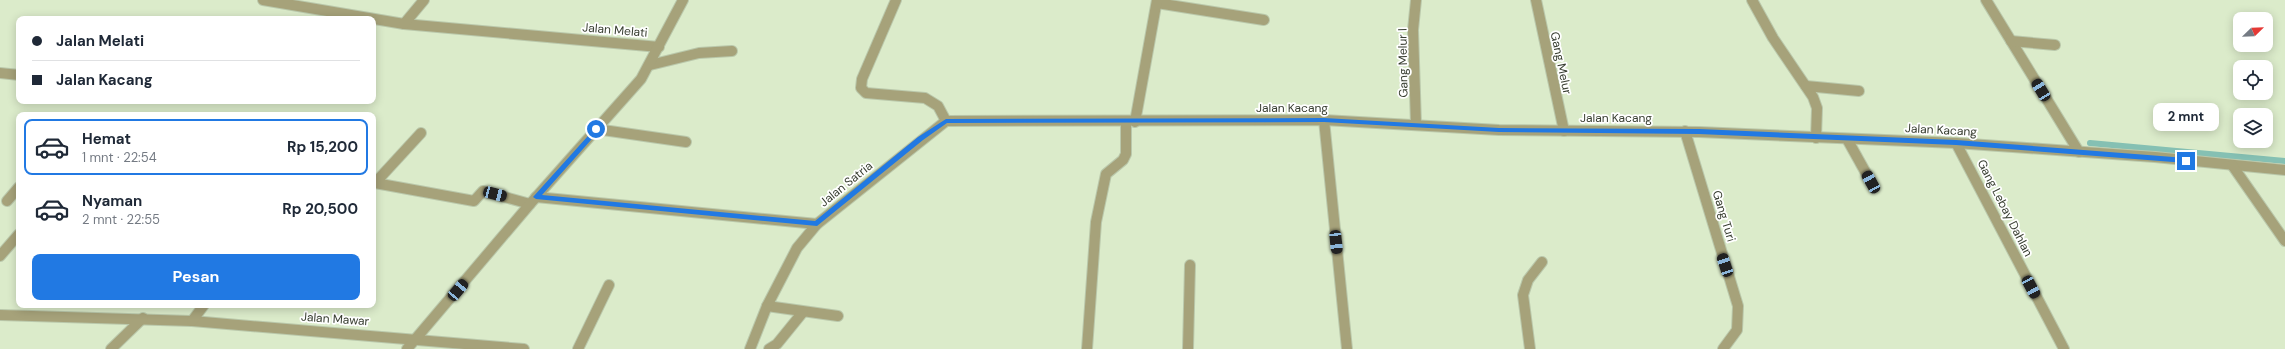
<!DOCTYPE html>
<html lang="id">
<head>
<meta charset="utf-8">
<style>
  body { margin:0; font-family:"DM Sans",sans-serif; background:#f6f6f7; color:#1f2937; height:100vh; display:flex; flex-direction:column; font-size:15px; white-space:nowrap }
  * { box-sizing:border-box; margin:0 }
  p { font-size:13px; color:#747a83 }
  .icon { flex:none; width:22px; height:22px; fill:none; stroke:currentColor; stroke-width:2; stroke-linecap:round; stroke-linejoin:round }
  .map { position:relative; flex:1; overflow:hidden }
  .side { position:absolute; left:16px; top:112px; width:360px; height:196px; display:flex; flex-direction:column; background:#fff; border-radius:8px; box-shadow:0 2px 10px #0003 }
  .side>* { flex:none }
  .guide { position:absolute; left:16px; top:16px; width:360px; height:88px; border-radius:8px; box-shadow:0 2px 10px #0003; display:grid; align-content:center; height:88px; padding:0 16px; background:#fff }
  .needle { width:26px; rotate:67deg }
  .fabs { position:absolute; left:2233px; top:12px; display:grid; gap:8px }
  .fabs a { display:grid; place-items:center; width:40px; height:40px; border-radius:8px; background:#fff; box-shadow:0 2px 10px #0003; font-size:20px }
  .end { position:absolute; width:18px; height:18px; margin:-9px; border:5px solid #2179e3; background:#fff; box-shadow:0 0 0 2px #fff }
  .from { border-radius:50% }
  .bubble { position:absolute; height:28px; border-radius:8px; background:#fff; box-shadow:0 2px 10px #0003; font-size:13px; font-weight:700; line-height:28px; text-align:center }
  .car { position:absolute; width:12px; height:24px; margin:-12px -6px; border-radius:5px; box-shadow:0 0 3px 1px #0007; background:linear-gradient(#222 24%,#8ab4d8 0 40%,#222 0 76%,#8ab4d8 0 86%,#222 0) }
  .guide b { display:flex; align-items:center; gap:14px; height:38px; font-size:15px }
  .guide b+b { border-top:1px solid #e0e1e3 }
  .guide i { width:10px; height:10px; background:#1f2937 }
  ul { padding:7px 0 0; list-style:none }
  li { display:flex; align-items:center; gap:12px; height:56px; margin:0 8px 6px; padding:0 8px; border:2px solid transparent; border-radius:8px }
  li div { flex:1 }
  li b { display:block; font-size:15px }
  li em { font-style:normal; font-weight:700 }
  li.selected { border-color:#2179e3 }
  li>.icon { width:36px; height:36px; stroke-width:1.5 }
  .cta { display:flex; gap:8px; margin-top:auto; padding:8px 16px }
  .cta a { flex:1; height:46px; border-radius:8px; background:#2179e3; color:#fff; font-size:16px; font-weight:700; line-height:46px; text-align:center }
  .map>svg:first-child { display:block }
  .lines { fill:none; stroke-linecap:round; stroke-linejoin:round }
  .stream { stroke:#85c0b3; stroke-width:6 }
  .minor-casing { stroke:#bac8ab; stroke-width:12 }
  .minor { stroke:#a6a27a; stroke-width:10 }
  .route { fill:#2179e3 }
  .labels { text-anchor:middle; stroke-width:3.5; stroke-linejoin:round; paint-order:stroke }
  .street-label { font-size:12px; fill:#383e31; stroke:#fff }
</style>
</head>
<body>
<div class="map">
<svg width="2285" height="349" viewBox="0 0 2285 349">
  <rect width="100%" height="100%" fill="#dbebca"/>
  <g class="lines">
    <path class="stream" d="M2090,143l195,18"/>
    <defs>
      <g id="minor">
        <path d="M263,0l141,24 255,23"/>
        <path d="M896,0l-34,79 -1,9 5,5 59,5 13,8 8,15"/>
        <path d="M1416,0l-3,30 3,95"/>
        <path d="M1536,0l28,131"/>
        <path d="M1752,0l21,38 40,59 4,11 -1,30"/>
        <path d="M1986,0l93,152"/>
        <path d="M1157,3l107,17"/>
        <path d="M404,24l20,-24"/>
        <path d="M2011,41l44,4"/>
        <path d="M650,65l49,-12 33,-2"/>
        <path d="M0,73l19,2"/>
        <path d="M1806,86l53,5"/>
        <path d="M1324,120l23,229"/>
        <path d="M946,121l378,-1 175,10 200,2 257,11 199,14 130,13"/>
        <path d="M1135,122l22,-122"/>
        <path d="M596,129l90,13"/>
        <path d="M1685,131l53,175 -1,24 -14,19"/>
        <path d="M421,133l-46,50 99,18 9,-10 47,13"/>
        <path d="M1847,139l24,43"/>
        <path d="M1956,143l108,206"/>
        <path d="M2232,165l53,76"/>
        <path d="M536,197l281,27"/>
        <path d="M7,201l12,-14"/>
        <path d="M0,256l19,-22"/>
        <path d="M767,306l71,10"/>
        <path d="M0,315l192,6 332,28"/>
        <path d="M192,321l12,-16"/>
        <path d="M111,349l32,-31"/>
        <path d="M407,349l123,-145 111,-125 42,-79"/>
        <path d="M578,349l31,-64"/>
        <path d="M750,349l17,-43 30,-58 20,-24 129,-103"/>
        <path d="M769,349l8,-5 26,-32"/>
        <path d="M1087,349l9,-127 10,-48 17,-14 3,-6v-32"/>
        <path d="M1188,349l2,-84"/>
        <path d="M1530,349l-7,-54 5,-15 14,-18"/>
      </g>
    </defs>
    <use href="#minor" class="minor-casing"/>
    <use href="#minor" class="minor"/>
  </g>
  <path class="route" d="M1324,118l175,10 200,1 257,11 230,18 3,3 -3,2 -230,-18 -257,-11 -200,-2 -175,-10 -377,1 -24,17 -106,86 -281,-27 -3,-2 63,-70 3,4 -57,64 273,26 103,-84 28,-18z"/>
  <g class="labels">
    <g class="street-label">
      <text transform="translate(615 30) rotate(5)" y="4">Jalan Melati</text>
      <text transform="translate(1403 63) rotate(-91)" y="4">Gang Melur I</text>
      <text transform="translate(1561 63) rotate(78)" y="4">Gang Melur</text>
      <text x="1292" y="112">Jalan Kacang</text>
      <text x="1616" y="122">Jalan Kacang</text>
      <text transform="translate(1941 130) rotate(3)" y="4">Jalan Kacang</text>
      <text transform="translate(846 184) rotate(-39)" y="4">Jalan Satria</text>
      <text transform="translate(2005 208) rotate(63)" y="4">Gang Lebay Dahlan</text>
      <text transform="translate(1724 216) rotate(73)" y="4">Gang Turi</text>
      <text transform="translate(335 319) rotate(4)" y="4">Jalan Mawar</text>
    </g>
  </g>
</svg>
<div class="fabs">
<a><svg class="needle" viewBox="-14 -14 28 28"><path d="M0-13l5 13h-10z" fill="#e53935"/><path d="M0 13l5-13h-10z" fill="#747a83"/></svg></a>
<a><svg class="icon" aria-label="locate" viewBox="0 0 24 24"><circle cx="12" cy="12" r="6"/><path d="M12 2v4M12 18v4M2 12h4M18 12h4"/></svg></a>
<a><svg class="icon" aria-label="layers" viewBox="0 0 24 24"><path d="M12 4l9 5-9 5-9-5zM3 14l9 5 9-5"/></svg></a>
</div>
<i class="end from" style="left:596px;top:129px"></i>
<i class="end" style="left:2186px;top:161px"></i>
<div class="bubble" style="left:2153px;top:103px;width:66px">2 mnt</div>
<i class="car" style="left:2041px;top:90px;rotate:329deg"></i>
<i class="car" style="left:1871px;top:182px;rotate:331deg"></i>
<i class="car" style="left:495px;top:194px;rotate:105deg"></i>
<i class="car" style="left:1336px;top:242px;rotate:174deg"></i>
<i class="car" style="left:1725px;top:265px;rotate:342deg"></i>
<i class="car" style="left:2031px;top:287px;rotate:152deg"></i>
<i class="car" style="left:458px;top:290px;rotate:40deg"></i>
<div class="guide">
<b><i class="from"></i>Jalan Melati</b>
<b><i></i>Jalan Kacang</b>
</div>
<section class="side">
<ul>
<li class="selected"><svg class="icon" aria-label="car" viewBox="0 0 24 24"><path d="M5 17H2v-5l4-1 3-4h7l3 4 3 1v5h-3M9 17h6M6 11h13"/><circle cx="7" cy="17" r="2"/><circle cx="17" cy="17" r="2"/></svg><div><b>Hemat</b><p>1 mnt · 22:54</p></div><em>Rp 15,200</em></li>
<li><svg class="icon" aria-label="car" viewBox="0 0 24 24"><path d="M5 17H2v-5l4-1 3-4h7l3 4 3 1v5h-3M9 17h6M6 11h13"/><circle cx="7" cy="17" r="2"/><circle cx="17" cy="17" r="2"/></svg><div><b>Nyaman</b><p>2 mnt · 22:55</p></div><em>Rp 20,500</em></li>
</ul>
<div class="cta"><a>Pesan</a></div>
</section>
</div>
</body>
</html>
